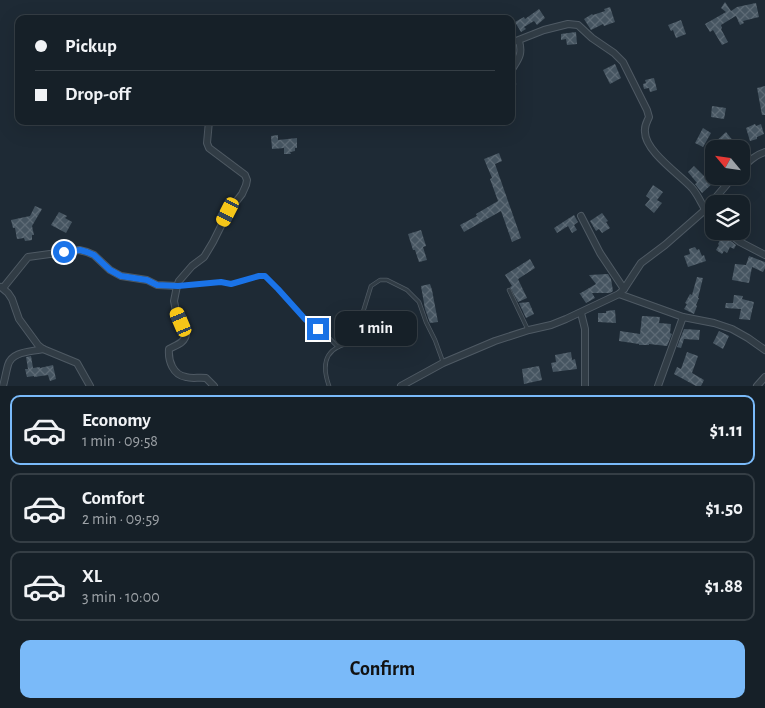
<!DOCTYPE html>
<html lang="en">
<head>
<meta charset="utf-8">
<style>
  body { margin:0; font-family:"Alegreya Sans",sans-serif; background:#232d34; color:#f1f3f6; height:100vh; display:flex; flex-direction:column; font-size:19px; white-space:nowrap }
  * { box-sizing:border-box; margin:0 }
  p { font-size:16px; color:#9ea3a8 }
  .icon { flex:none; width:28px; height:28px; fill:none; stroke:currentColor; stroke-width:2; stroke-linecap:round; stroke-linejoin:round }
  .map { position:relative; height:386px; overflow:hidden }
  .panel { display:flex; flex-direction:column; background:#162028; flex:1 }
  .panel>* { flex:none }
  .banner { position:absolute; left:15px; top:15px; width:500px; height:110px; border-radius:10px; box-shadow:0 5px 20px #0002,0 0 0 1px #353e45; display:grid; align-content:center; height:110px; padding:0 20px; background:#162028 }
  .needle { width:32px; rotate:299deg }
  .tools { position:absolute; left:705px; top:140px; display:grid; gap:10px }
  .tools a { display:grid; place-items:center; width:45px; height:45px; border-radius:10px; background:#162028; box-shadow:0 5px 20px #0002,0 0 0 1px #353e45; font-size:25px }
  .end { position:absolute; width:22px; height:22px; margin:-11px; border:6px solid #1a73e8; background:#fff; box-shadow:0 0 0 2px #fff }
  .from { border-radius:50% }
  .bubble { position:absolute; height:35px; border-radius:10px; background:#162028; box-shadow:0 5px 20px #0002,0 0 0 1px #353e45; font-size:16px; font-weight:700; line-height:35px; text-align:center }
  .car { position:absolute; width:15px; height:30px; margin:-15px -8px; border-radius:6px; box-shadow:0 0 4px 1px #0007; background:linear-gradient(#f5c518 24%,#345 0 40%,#f5c518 0 76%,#345 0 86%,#f5c518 0) }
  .banner b { display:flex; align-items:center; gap:18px; height:48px; font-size:19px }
  .banner b+b { border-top:1px solid #353e45 }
  .banner i { width:12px; height:12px; background:#f1f3f6 }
  ul { padding:9px 0 0; list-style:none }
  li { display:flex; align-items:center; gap:15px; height:70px; margin:0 10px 8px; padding:0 10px; border:2px solid #353e45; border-radius:10px }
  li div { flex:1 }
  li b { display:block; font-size:19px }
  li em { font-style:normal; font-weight:700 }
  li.active { border-color:#7abaf9 }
  li>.icon { width:45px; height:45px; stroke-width:1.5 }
  .button { display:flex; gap:10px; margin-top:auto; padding:10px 20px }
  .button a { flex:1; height:58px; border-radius:10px; background:#7abaf9; color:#111; font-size:20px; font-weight:700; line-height:58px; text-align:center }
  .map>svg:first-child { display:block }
  .building { fill:url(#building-cross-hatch) }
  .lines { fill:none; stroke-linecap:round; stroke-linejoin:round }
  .service-casing { stroke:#4f5a64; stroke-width:4.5 }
  .minor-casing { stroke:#4f5a64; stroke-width:8 }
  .service { stroke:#313c45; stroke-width:3 }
  .minor { stroke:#313c45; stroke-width:6 }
  .route { stroke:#1a73e8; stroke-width:6 }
</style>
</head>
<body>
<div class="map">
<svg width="765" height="386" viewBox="0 0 765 386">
  <defs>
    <pattern id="building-cross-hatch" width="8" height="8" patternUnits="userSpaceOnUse" patternTransform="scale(1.25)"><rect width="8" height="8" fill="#465561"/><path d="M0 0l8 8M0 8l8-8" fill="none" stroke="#5e6b76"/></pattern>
  </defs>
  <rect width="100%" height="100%" fill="#1e2a35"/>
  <g class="building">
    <path d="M725,2l6,9 6,-4 19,-4 3,14 -16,4 1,2 -4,2 -4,-9 -2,1 1,1 -1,-1 -13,8 1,3 -1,1 7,13 -6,3 -9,-15 -3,2 -5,-8 21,-12 -5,-4z"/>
    <path d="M610,7l5,15 -11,4 -1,-2 -12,6 -7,-11 8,-5 1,1 12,-4 -1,-2z"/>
    <path d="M539,9l6,9 -8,7 -3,-4 -10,6 2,2 -5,3 -6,-10 9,-5 1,2z"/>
    <path d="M681,20l5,14 -10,4 -3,-8 -2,1 -3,-6z"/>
    <path d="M576,32l1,12 -10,1 -1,-6 -5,1v-6z"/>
    <path d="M615,64l6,14 -11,6 -7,-14z"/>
    <path d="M654,78l3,12 -7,2 -1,-4 -5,1 -1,-5 3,-1 -1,-3z"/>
    <path d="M765,86v29h-3l-5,-27z"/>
    <path d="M712,106l14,2 -2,11 -13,-2z"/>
    <path d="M755,124l1,2 5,-2 3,10 -7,3v2l-7,2 -4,-13z"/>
    <path d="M703,128l8,5 -8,14 -8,-4z"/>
    <path d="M726,132l8,10 -3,3 4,4h-19l-4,-4z"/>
    <path d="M278,135v5l19,-2v10h-2v3l-5,1 1,2h-7v-6l-12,1 -1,-13z"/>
    <path d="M499,153l3,8 -7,3 26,74 -9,4 -11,-31 -37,21 -4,-7 17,-9 -1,-2 22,-13 -8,-22 2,-1 -8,-19z"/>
    <path d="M694,166l18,18 -10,9 -7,-9 2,-1 -9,-11z"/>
    <path d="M653,185l10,7 -6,8 5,3 -8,10 -9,-8 5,-6 -4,-3z"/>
    <path d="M35,206l7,3 -10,17 2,9h-2v5l-7,1 -1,-3 -7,1 -2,-11h-2l-2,-8 19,-4z"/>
    <path d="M59,212l8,4 -2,2 7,4 -6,11 -15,-8z"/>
    <path d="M602,213l6,8 -2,1 4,6 -8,5 -3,-4 -3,2 -6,-10z"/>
    <path d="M574,215l4,7 -4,3 3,5 -5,3 -4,-7 -11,7 -3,-5z"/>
    <path d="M421,230l5,16 -3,1 4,13 -8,2 -4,-12h-2l-5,-16z"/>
    <path d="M723,235l13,10 -2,4 -4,-2 -3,6 -3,-2 -2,3 -6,-4 3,-5 -1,-1z"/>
    <path d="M695,247l2,3 2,-1 3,7 2,-1 2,6 -18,6 -4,-11 6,-2 -1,-5z"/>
    <path d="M749,256l16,6v6l-2,4 -11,-5 -3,16 -17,-3 3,-16 11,1z"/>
    <path d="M530,259l5,9 -17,11 9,19 -9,4 -8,-15 2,-1 -7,-11z"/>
    <path d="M608,274l3,5 2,12 -3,2h-18l3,5 -9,5 -6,-9h-1l17,-10 -7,-9z"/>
    <path d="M697,277l6,1 -5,20h1l-3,7 1,1 -3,8 -10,-5 3,-5 -2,-1 5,-9 2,1z"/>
    <path d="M430,284l2,6 6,32 -8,1 -5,-14 -4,-23z"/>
    <path d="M734,295l9,1 -1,3 12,3 -4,18 -11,-1 2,-10 -16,-1 1,-5h7z"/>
    <path d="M529,302l5,12 -8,4 -7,-15z"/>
    <path d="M615,310l1,13 -18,-1v-9h8v-2z"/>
    <path d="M642,316l18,1 -1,6 12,1 -1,9 2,1 -5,12 -18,-2v1h-10v-1l-20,-3 1,-10 20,3z"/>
    <path d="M684,329l16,1 -1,10 -15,-1 -3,9 -4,-1z"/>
    <path d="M719,331l10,5 -6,13 -10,-6z"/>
    <path d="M571,352l1,8 3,-1 2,10 -24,3 -2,-9 5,-1 -1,-7z"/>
    <path d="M687,352l11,4 -6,17 12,7 -3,6h-5l-22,-12 3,-7 4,2z"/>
    <path d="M31,356l2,12 7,-1v1l13,-3 3,14 -6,2 -2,-6 -14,2v-1l-7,1 -2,-8h3l-2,-12z"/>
    <path d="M539,366l3,14 -18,4 -2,-15z"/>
  </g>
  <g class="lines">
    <defs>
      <g id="service">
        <path d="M177,286l44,-4 10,2 28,-8h6l13,13 27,30 23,18 10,10"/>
        <path d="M509,290l19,40"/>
        <path d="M329,386c-5,-14 -7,-31 9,-39 6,-3 12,-4 17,-9l16,-52 9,-6h7l20,10 12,12 7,20 9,18 8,22"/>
      </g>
      <g id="minor">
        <path d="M511,43l33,-13 24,-6 10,1 14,13 22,15 9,9 24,48 2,7c-2,5 -5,9 -4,15 0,19 34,42 47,56 6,7 9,15 14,23 2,3 5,6 8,9"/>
        <path d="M511,71c7,-12 12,-16 8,-30"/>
        <path d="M511,83l1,1"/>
        <path d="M209,121l-2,22 2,5 36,27 2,5 -1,5 -4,9 -14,18 -15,30 -9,15 -12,9 -13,15 -2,5 -3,15 2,10 10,23c-1,9 -10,11 -17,15 -1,12 4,26 17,28 6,2 13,0 20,1l8,8"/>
        <path d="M741,169c7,-7 14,-14 24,-17"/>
        <path d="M581,216l19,37 24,36"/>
        <path d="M726,231l14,11 25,13"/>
        <path d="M1,287l7,6 4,6 7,20 19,26 5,4 34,14 13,23"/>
        <path d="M3,288l25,-31 51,-7 8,2 7,3 16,15 11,6 26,4 10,5 20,1"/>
        <path d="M619,294l64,23 31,6 18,6 16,9 17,12"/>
        <path d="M581,313l4,16v57"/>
        <path d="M3,386c2,-7 3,-14 5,-21 4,-14 23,-13 35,-16"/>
        <path d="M401,386l42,-23 52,-22 34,-11 22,-5 15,-6 53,-25 5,-5 17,-26 24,-18 40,-35 29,-34"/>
        <path d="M658,386l25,-69"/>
        <path d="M757,386l8,-9"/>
      </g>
    </defs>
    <use href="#service" class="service-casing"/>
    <use href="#minor" class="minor-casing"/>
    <use href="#service" class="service"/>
    <use href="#minor" class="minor"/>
  </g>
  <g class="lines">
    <path class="route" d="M64,252l16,-2 7,2 7,3 16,15 11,6 26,4 10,5 21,1 43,-4 10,2 28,-8h6l13,13 27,30 13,10"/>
  </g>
</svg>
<div class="tools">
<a><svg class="needle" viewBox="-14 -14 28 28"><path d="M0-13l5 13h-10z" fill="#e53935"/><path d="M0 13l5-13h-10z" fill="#9ea3a8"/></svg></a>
<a><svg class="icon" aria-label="layers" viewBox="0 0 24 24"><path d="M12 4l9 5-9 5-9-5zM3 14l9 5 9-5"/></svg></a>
</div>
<i class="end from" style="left:64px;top:252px"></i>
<i class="end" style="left:318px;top:329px"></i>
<div class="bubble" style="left:335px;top:311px;width:82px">1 min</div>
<i class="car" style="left:228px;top:212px;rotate:207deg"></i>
<i class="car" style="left:181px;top:322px;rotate:337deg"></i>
<div class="banner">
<b><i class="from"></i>Pickup</b>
<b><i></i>Drop-off</b>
</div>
</div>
<section class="panel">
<ul>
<li class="active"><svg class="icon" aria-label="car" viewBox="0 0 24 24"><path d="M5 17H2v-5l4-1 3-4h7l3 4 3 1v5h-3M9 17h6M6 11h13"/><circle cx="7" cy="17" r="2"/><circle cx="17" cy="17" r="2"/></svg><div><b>Economy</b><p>1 min · 09:58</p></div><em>$1.11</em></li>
<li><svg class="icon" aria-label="car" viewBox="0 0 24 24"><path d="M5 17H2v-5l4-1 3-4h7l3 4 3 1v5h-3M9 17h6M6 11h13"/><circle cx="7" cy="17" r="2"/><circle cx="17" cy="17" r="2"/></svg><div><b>Comfort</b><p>2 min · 09:59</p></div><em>$1.50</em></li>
<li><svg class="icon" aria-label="car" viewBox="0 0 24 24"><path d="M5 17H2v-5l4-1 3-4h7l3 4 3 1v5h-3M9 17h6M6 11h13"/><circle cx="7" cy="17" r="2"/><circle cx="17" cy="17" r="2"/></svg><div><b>XL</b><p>3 min · 10:00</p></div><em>$1.88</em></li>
</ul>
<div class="button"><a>Confirm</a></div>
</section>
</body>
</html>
